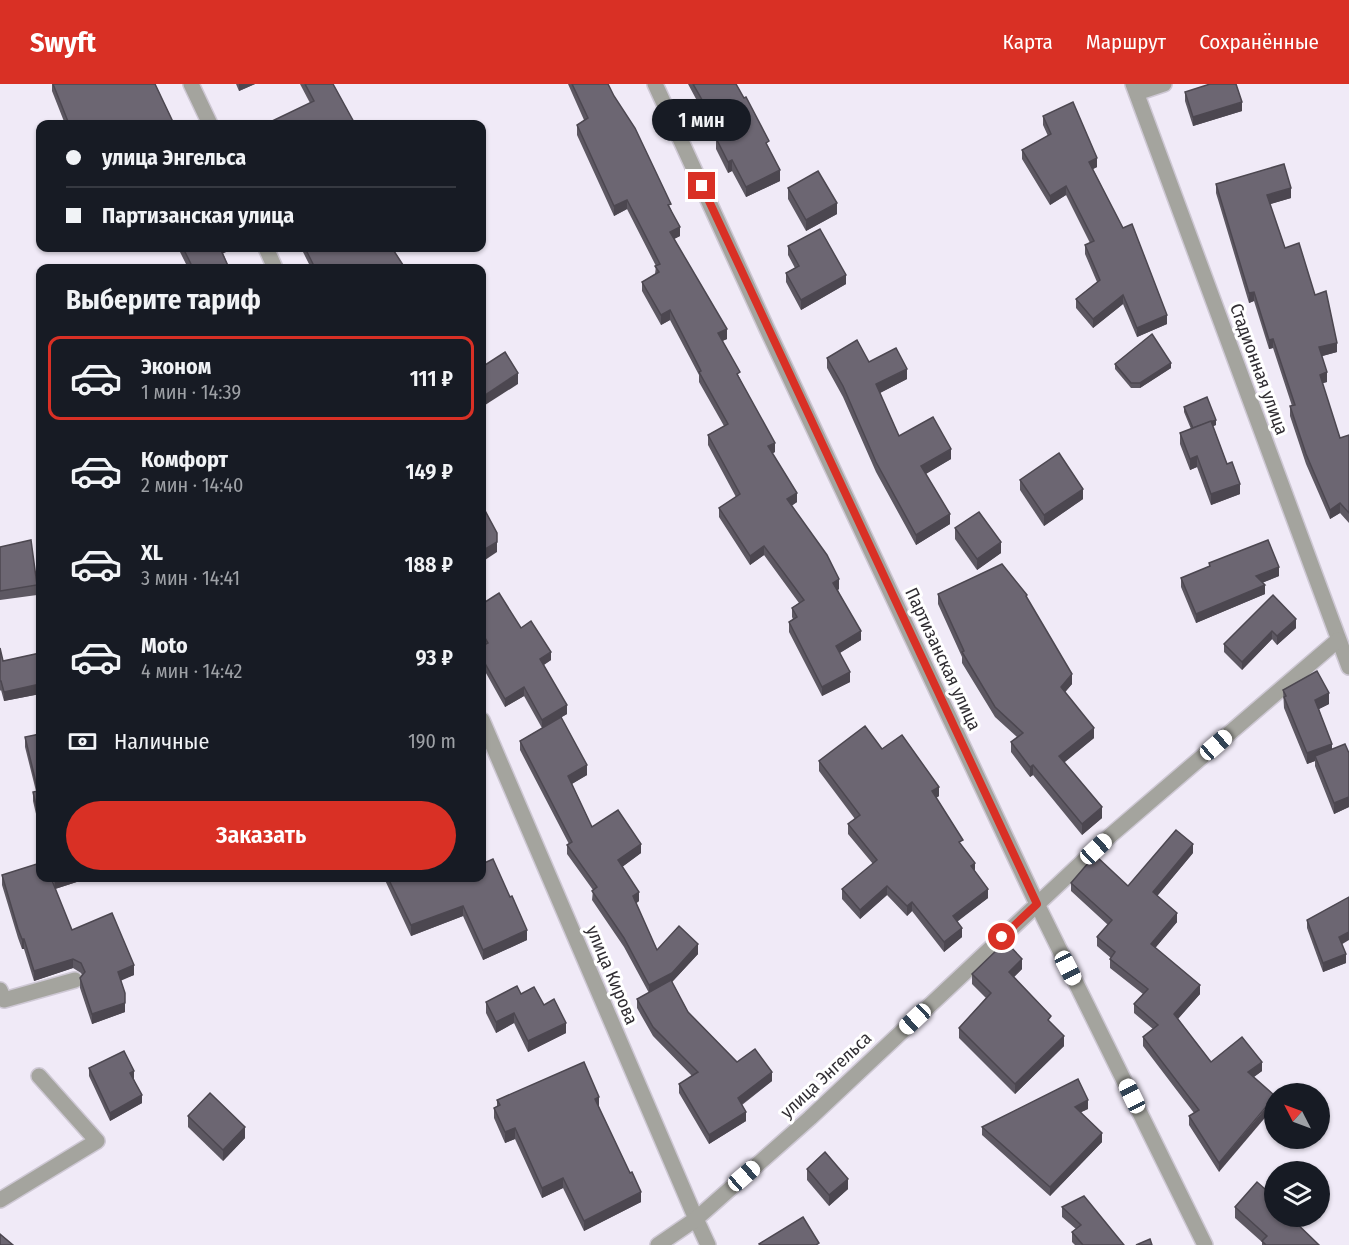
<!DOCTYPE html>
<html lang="ru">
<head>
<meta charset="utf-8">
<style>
  body { margin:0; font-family:"Fira Sans Condensed",sans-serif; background:#242831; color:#f1f3f6; height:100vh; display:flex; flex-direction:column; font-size:22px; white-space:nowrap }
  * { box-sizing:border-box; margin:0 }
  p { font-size:20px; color:#9ea1a6 }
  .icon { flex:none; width:33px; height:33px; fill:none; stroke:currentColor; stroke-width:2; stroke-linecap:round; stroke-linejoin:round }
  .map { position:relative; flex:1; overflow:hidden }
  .panel { position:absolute; left:36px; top:180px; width:450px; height:618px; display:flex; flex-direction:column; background:#171b24; border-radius:12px; box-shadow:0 2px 4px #0004 }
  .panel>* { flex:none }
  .hud { position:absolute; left:36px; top:36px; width:450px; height:132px; border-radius:12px; box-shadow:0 2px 4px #0004; display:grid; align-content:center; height:132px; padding:0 30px; background:#171b24 }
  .needle { width:39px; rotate:312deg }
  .controls { position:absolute; left:1264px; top:999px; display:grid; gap:12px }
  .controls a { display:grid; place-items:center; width:66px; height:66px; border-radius:50%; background:#171b24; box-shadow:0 2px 4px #0004; font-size:30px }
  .end { position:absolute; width:27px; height:27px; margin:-14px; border:8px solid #d93025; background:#fff; box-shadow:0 0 0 3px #fff }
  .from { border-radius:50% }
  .bubble { position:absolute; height:42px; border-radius:21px; background:#171b24; box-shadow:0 2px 4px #0004; font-size:20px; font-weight:600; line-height:42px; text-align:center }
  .car { position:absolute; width:18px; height:36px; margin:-18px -9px; border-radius:8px; box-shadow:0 0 4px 2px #0007; background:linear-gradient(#fff 24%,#345 0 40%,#fff 0 76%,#345 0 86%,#fff 0) }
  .hud b { display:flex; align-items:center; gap:21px; height:57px; font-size:22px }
  .hud b+b { border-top:2px solid #363941 }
  .hud i { width:15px; height:15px; background:#f1f3f6 }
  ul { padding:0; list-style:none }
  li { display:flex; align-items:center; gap:18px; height:84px; margin:0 12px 9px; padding:0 18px; border:3px solid transparent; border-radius:12px }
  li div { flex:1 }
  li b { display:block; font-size:22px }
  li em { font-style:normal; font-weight:600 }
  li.current { border-color:#d93025 }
  li>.icon { width:54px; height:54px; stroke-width:1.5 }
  h2 { padding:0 30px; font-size:27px; line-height:72px }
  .pay { display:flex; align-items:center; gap:15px; height:66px; padding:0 30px; font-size:22px }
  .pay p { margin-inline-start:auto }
  .cta { display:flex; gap:12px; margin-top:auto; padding:12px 30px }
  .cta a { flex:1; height:69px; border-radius:36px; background:#d93025; color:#fff; font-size:24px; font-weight:600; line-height:69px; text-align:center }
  header { display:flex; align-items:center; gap:36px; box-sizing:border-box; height:84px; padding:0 30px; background:#d93025; color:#fff }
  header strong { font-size:28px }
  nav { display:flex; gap:33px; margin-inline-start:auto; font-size:21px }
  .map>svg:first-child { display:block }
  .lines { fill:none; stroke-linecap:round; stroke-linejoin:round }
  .minor-casing { stroke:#cec8d4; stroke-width:18 }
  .minor { stroke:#a4a49e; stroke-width:15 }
  .wall { fill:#5d5862 }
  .shaded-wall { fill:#4c4750 }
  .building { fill:#6c6672; stroke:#4c4750; stroke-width:1.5 }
  .route { stroke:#d93025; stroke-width:8 }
  .labels { text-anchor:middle; stroke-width:6; stroke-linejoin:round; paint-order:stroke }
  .street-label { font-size:18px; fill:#312e33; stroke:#fff }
</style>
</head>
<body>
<header>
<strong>Swyft</strong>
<nav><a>Карта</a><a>Маршрут</a><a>Сохранённые</a></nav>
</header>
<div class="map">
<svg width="1349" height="1161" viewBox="0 0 1349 1161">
  <rect width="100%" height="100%" fill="#f0eaf7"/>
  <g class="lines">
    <defs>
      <g id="minor">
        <path d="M191,0l19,40"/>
        <path d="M655,0l112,245 270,575 168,341"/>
        <path d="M1133,0l216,583"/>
        <path d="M1137,9l27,-9"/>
        <path d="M266,164l9,20"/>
        <path d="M482,636l214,499 12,26"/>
        <path d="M0,906l4,10 71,-20"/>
        <path d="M0,1116l97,-59 -58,-65"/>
        <path d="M658,1161l38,-26 114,-101 301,-283 227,-195"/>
      </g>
    </defs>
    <use href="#minor" class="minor-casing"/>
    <use href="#minor" class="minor"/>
  </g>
  <g class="wall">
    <path d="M52,0h103l19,40h-109l-13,-33z"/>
    <path d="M236,0h19l-16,7z"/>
    <path d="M300,0h33l22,40 -45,-21z"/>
    <path d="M568,0h40l63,125 9,27 -6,3 53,100 -5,2 53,111 -3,1 25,49 -6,4 48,83 -1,1 23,50 -21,13 10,29 -28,14 -33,-64v-10l4,-3 -1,-2v-9l7,-5 -35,-48 -14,10 -31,-48v-9l17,-11 -28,-52v-10l16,-9 -25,-44v-7l-29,-55 -9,5 -19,-34v-9l13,-8 1,-8 -29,-57 -13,7 -37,-81v-10l7,-5z"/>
    <path d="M688,0h48l33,64 11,33 -34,16 -14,-26 -4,2 -12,-24v-11h1z"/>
    <path d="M1185,8l57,19 -49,15 -8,-25z"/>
    <path d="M1043,32l54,51 -4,2 74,155 -30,13 -14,-33 -30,24 -17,-20v-9l21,-17 -12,-28v-9l5,-2 -24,-48 -16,10 -28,-46v-9l26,-14 -5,-11z"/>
    <path d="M1216,100l75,14 -21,6 15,44 30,47 22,57 -15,4 5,26 -5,1 18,55 9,-3v88l-9,-10 -10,6 -24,-55 -16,-48v-10h2l-19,-58 -4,1 -15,-48 -5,2 -33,-110z"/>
    <path d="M788,104l49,26 -31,17 -18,-32z"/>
    <path d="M788,162l58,38 -45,26 -15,-28v-9l9,-5 -7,-13z"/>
    <path d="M178,164h48v4l-3,1 6,15h-41z"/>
    <path d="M301,164h94l-2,1 12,19h-94z"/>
    <path d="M827,274l42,4 38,17 -27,14 19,43 52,23 -26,15 25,50 -34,21 -40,-73 -33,-75 -16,-29z"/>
    <path d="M1115,280l56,4 -31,20h-9l-16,-19z"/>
    <path d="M1184,323l32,18 -3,1 14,38 13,30 -29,11 -14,-38 -7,3 -10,-26v-11l11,-4 -7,-17z"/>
    <path d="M1020,396l63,19 -39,27 -24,-36z"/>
    <path d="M955,444l46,25 -24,17 -22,-31z"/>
    <path d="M0,463l37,38v10l-37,5z"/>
    <path d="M1209,479l70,13 -17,7 3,11 -69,29 -15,-36v-9l28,-11z"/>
    <path d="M938,510l89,5 45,85 -7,8 29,46 -30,24 38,56 -20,17 -49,-60 -3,2 -19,-25v-10l6,-5 -22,-20 -33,-54v-6l-24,-53z"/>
    <path d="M1273,511l23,33 -19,17 -5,-6 -30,31 -18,-18v-8z"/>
    <path d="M482,520l39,24 30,32 -7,5 23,49 -24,14 44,47 -15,9 20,43 49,26 -19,14 17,34 -3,2 21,47 41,4 -26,28 16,30 49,50 35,19 -30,24 4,16 -37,23 -30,-51v-9l13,-8 -39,-40 -16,-28v-9l12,-6 -25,-46 -32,-47 1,-10 -26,-36v-9l2,-1 -49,-94v-9l22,-13 -18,-32 -19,11 -23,-41v-20l2,-1 -2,-3z"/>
    <path d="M0,564l3,13 37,-8v41l-36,7 -3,-11 -1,1z"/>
    <path d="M1283,606l46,14 -10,5 13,40 17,4v54l-15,7 -19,-48v-5l-8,3 -23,-56z"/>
    <path d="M40,650v97l-7,-30v-9l3,-1 -11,-44v-10z"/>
    <path d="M882,665l57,47 -3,2 52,100 -31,23 5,16 -18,15 -32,-41 -5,5 -20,-21 -27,24 -18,-20v-10l31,-25 -25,-30v-10l7,-5 -36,-48v-10z"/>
    <path d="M1193,769l-36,43 20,26 -22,26 45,46 -22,25 33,43 51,9 -8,6 -35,95 -30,-47v-9l5,-3 -51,-67v-9l10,-8 -19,-16v-9l9,-10 -33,-26v-9l1,-1 -14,-12v-9l11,-12 -37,-34v-8l57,3z"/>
    <path d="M2,791l52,10 -2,-7h37l-34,11 17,41 62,45 -14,5 5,23v9l-33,12 -12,-36v-10l2,-3 -1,-2 -8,-5 -39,13 -10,-32h-2l-4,-11 -16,-53z"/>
    <path d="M384,794h98l45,62 -44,20 -20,-44 -52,20z"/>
    <path d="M1307,836l35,24 4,19 -23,9 -16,-44z"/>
    <path d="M1022,885l-8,8 37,46 13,23 -49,48 -56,-56v-10l27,-30 -14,-14v-10z"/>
    <path d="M521,910l23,11 22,28 -38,19 -14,-29 -18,10 -10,-20v-11z"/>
    <path d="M89,984l45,11 8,24 -32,18 -21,-45z"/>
    <path d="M497,1016l102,7 42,95 -57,29 -21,-43 -21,10 -27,-59 -10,4 -11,-25v-10l3,-2z"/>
    <path d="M1088,1025l-7,3 21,30 -52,54 -68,-61v-8z"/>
    <path d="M188,1032l57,22 -22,23 -35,-34z"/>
    <path d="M807,1085l41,20 -19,17 -22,-26z"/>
    <path d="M1273,1118l46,43h-57v-3l-27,-24v-11z"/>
    <path d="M1062,1123l62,38h-49l-3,-3v-10l4,-3 -14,-12z"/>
  </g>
  <g class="shaded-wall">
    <path d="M239,0h16l-16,7z"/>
    <path d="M1242,18v9l-49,15v-9z"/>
    <path d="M1097,74v9l-8,4v-9z"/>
    <path d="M732,76v11l-4,2v-11z"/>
    <path d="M780,86v11l-34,16v-10z"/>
    <path d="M1066,102v9l-16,10v-9z"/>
    <path d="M1291,104v10l-24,7v-10z"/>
    <path d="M627,116v9l-13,7v-10z"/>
    <path d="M837,119v11l-31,17v-11z"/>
    <path d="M680,143v9l-10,5v-9z"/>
    <path d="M219,164h7v4l-7,3z"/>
    <path d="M846,191v9l-45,26v-10z"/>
    <path d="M1254,208v9l-5,2v-10z"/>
    <path d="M1123,211v9l-30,24v-9z"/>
    <path d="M670,226v10l-9,5v-10z"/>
    <path d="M1167,231v9l-30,13v-9z"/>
    <path d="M727,245v10l-9,4v-10z"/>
    <path d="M1273,255v9l-4,1v-9z"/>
    <path d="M1337,259v9l-18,5v-10z"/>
    <path d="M1171,279v5l-31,20v-5z"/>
    <path d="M907,285v10l-31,16v-11z"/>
    <path d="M1327,288v10l-7,2v-9z"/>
    <path d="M518,289v11l-36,23v-10z"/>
    <path d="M1216,336v5l-23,9v-5z"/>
    <path d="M775,359v9l-7,4v-10z"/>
    <path d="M951,365v10l-30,18v-11z"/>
    <path d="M1197,372v11l-7,3v-11z"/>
    <path d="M1240,400v10l-29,11v-11z"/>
    <path d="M1083,405v10l-39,27v-11z"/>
    <path d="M797,409v9l-10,7v-10z"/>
    <path d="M1340,419v10l-10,6v-9z"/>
    <path d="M950,430v10l-34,21v-10z"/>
    <path d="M497,458v10l-15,10v-11z"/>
    <path d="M1001,458v11l-24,17v-11z"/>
    <path d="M764,462v9l-14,10v-9z"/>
    <path d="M1279,483v9l-23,9v-9z"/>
    <path d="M839,495v10l-6,3v-9z"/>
    <path d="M1265,501v9l-69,29v-9z"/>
    <path d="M1296,535v9l-19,17v-9z"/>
    <path d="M861,547v9l-25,15v-9z"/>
    <path d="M1272,547v8l-30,31v-8z"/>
    <path d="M551,568v8l-11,7v-8z"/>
    <path d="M850,588v10l-28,14v-9z"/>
    <path d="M1072,590v10l-11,13v-10z"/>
    <path d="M40,600v10l-36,7v-9z"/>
    <path d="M524,603v9l-19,11v-8z"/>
    <path d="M1329,609v11l-14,7v-11z"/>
    <path d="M567,621v9l-25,14v-8z"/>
    <path d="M1094,644v10l-35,29v-11z"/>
    <path d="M1332,660v11l-17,1v5l-8,3v-11z"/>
    <path d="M587,681v10l-19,11v-10z"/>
    <path d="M1033,681v10l-3,2v-10z"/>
    <path d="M939,703v9l-7,4v-9z"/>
    <path d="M1349,713v10l-15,7v-11z"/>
    <path d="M1102,723v11l-20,17v-11z"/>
    <path d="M641,760v9l-23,17v-10z"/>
    <path d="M1193,760v9l-40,48v-9z"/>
    <path d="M975,779v9l-4,-6z"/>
    <path d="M60,794h29l-34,11v-10z"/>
    <path d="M887,802v9l-27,24v-9z"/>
    <path d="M988,805v9l-35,27v-9z"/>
    <path d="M639,808v9l-6,5v-10z"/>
    <path d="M912,818v9l-5,5v-10z"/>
    <path d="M463,822v10l-52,20v-11z"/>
    <path d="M1177,829v9l-26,31v-9z"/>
    <path d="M962,844v9l-18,15v-10z"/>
    <path d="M527,846v10l-44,20v-10z"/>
    <path d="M1349,848v8l-10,6v-9z"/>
    <rect x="22" y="855" width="2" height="10"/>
    <path d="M698,860v10l-26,28 -23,12v-9z"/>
    <path d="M1346,870v9l-23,9v-9z"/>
    <path d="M73,875v9l-39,13v-10z"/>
    <path d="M1022,875v10l-13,13v-10z"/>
    <path d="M134,881v10l-16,7v-10z"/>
    <path d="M1200,901v9l-26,29v-9z"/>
    <path d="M125,919v9l-33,12v-10z"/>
    <path d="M514,929v10l-18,10v-11z"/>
    <path d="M566,939v10l-38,19v-11z"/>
    <path d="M1064,952v10l-49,48v-10z"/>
    <path d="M1262,978v9l-14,10v-9z"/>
    <path d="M134,987v8l-4,2v-8z"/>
    <path d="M772,988v9l-34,26v-9z"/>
    <path d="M142,1011v8l-32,18v-8z"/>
    <path d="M599,1013v11l-4,-9z"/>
    <path d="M1275,1013v9l-56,66v-9z"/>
    <path d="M1088,1016v9l-13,6v-8z"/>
    <path d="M746,1028v9l-37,23v-9z"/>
    <path d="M245,1043v11l-22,23v-11z"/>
    <path d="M515,1044v11l-10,4v-11z"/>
    <path d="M1102,1049v9l-52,54v-9z"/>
    <path d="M563,1094v10l-21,10v-10z"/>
    <path d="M848,1095v10l-19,17v-11z"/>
    <path d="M641,1108v10l-57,29v-10z"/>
  </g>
  <g class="building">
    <path d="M53,0h102l19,40h-105z"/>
    <path d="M305,0h28l22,40h-89l48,-23z"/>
    <path d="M572,0h36l6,12 21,32 36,76 -3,1 12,22 -10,5 57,97 -9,4 22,39 -3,2 38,69 -7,3 29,47 -10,6 40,56 12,24 -6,4 28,48 -25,15 14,26 -28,15 -33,-65 8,-5 -5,-9 12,-8 -40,-54 -14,10 -31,-48 21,-14 -32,-59 20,-11 -29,-52 2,-1 -31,-61 -9,5 -19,-33 17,-10 -4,-6 5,-2 -33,-64 -13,6 -37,-81 11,-7z"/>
    <path d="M693,0h43l8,14 2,-1 23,44 -3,2 14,27 -34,17 -14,-27 -4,2 -12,-24 6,-3z"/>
    <path d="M1210,0h26l6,18 -49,15 -8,-25z"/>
    <path d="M1073,18l24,56 -8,4 34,66 9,-4 35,91 -30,13 -14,-33 -30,24 -17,-20 24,-19 -15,-35 9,-4 -28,-55 -16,10 -28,-46 29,-16 -8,-18z"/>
    <path d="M1284,80l7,24 -24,7 18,53 14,-5 16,52 11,-4 11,52 -18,4 8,25 -7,3 20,63 9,-3v78l-9,-10 -10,7 -24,-56 -16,-48 5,-1 -22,-66 -4,1 -15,-48 -5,1 -33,-109z"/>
    <path d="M818,87l19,32 -31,17 -18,-32z"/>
    <path d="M820,145l26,46 -45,25 -15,-27 13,-7 -11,-20z"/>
    <path d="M183,164h37l9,20h-36z"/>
    <path d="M305,164h87l13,20h-90z"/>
    <path d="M1152,250l19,29 -31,20h-9l-16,-19z"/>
    <path d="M857,256l12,22 27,-14 11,21 -31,15 23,52 34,-19 18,32 -30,17 29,48 -34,21 -40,-73 -33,-76 -16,-28z"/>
    <path d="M505,268l13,21 -36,24v-30z"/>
    <path d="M1207,313l9,23 -23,8 -9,-21z"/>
    <path d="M1211,337l16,43 5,-2 8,22 -29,10 -14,-38 -7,3 -10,-26z"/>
    <path d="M1059,369l24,36 -39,26 -24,-35z"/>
    <path d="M482,421l15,28v9l-15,9z"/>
    <path d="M979,428l22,30 -24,17 -22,-31z"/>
    <path d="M31,456l6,45 -37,6v-44z"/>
    <path d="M1268,456l11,27 -23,9 9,9 -69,29 -15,-36 29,-12 -1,-3z"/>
    <path d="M1002,480l25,31 -1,1 46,78 -11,13 33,41 -35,28 43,51 -20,17 -49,-59 -3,2 -19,-25 12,-9 -28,-26 -33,-55 2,-1 -26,-57z"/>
    <path d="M499,509l22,35 10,-7 20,31 -11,7 27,46 -25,15 -18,-33 -19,12 -23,-41v-12l6,-3 -6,-10v-29z"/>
    <path d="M1273,511l23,24 -19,17 -5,-5 -30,31 -18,-18z"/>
    <path d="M0,564l3,13 37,-8v31l-36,8 -3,-11h-1z"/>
    <path d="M1317,587l12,22 -14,7 17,44 -25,9 -23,-56 2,-1 -3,-6z"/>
    <path d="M561,633l26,48 -19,11 24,51 26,-17 23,34 -23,16 21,32 -6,4 24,54 22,-24 19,18 -26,29 -23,12 -25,-47 -32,-47 5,-4 -30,-42 5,-3 -52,-101z"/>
    <path d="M865,642l17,23 20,-14 37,52 -7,4 31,49 -4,2 16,21 -4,3 17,23 -35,27 9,12 -18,14 -32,-40 -5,4 -20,-20 -27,24 -18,-21 35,-29 -29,-36 12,-9 -41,-54z"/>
    <path d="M40,650v88l-7,-30 5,-1 -13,-54z"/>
    <path d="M1345,660l4,9v44l-15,6 -19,-47z"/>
    <path d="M1176,746l17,14 -40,48 24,21 -26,31 49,41 -26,29 37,48 31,-25 20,25 -14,10 27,24 -56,67 -30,-47 10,-6 -56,-73 15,-12 -24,-21 14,-15 -38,-30 5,-7 -18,-15 15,-17 -41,-37 24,-28 33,31z"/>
    <path d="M493,775l17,38 2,-1 15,34 -44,20 -20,-44 -52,19 -23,-47h94v-14z"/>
    <path d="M40,779v15h11l21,52 40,-17 22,52 -16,7 7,21v10l-33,11 -12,-36 5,-6 -4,-9 -8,-4 -39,12 -10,-32h-2l-4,-10 -16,-54z"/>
    <path d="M1349,813v35l-10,5 7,17 -23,9 -16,-43z"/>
    <path d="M1001,862h9l12,13 -13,13 42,44 -3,4 16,16 -49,48 -56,-56 32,-35 -19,-19z"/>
    <path d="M671,896l17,32 49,50 18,-13 17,23 -34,26 8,14 -37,23 -30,-51 19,-12 -45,-45 -16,-28z"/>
    <path d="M517,902l4,8 13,-7 10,18 10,-6 12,24 -38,18 -14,-28 -18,9 -10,-20z"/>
    <path d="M124,967l10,20 -4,2 12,22 -32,18 -21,-45z"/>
    <path d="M584,978l15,35 -4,2 35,74 2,-1 9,20 -57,29 -21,-43 -21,10 -27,-60 -10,4 -11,-24 6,-3 -3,-5z"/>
    <path d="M1078,995l10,21 -13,7 27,26 -52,54 -68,-60z"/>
    <path d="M210,1009l35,34 -22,23 -35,-34z"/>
    <path d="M825,1068l23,27 -19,16 -22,-26z"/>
    <path d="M1257,1098l16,14 -2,3 4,5v12h14l30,29h-53l-4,-4 5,-5 -32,-29z"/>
    <path d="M1084,1112l40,49h-41l-11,-13 9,-7 -19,-18z"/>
    <path d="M803,1133l16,26 -3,2h-56l-1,-1z"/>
    <path d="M0,1150l13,11h-13z"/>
    <path d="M1150,1155l2,6h-16z"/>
  </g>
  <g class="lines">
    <path class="route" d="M702,102l335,718 -35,33"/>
  </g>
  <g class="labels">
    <g class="street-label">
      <text transform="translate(1259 285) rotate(70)" y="6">Стадионная улица</text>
      <text transform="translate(943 575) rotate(65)" y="6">Партизанская улица</text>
      <text transform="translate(612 891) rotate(67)" y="6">улица Кирова</text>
      <text transform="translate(826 991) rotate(-43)" y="6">улица Энгельса</text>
    </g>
  </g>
</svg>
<div class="controls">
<a><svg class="needle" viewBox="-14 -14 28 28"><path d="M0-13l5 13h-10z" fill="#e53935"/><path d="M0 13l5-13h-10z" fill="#9ea1a6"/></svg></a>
<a><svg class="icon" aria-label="layers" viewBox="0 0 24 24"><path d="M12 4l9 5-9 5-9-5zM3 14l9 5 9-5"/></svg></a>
</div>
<i class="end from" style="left:1002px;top:853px"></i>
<i class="end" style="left:702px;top:102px"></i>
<div class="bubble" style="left:652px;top:15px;width:99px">1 мин</div>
<i class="car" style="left:1216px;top:661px;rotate:49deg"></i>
<i class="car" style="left:1096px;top:765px;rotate:47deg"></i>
<i class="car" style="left:1068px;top:884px;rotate:153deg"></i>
<i class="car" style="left:915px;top:935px;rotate:227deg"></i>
<i class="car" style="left:1132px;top:1012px;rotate:334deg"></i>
<i class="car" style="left:744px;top:1092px;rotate:49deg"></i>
<div class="hud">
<b><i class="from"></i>улица Энгельса</b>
<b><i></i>Партизанская улица</b>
</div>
<section class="panel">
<h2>Выберите тариф</h2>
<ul>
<li class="current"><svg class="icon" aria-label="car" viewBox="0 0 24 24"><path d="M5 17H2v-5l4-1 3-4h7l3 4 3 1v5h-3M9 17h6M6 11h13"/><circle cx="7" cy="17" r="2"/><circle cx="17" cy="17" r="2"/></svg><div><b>Эконом</b><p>1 мин · 14:39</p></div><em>111 ₽</em></li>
<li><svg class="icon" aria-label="car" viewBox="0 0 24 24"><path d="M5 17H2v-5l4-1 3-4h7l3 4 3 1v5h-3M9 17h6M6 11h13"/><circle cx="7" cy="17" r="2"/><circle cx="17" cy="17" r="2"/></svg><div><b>Комфорт</b><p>2 мин · 14:40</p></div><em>149 ₽</em></li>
<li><svg class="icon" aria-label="car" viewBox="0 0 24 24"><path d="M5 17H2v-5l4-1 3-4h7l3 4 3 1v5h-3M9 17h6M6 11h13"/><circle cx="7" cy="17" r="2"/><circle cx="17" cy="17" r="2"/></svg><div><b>XL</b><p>3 мин · 14:41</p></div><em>188 ₽</em></li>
<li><svg class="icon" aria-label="car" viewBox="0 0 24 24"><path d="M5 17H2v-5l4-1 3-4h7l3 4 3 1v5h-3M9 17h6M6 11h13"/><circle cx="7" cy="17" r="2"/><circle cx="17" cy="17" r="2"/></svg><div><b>Moto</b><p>4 мин · 14:42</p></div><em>93 ₽</em></li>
</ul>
<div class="pay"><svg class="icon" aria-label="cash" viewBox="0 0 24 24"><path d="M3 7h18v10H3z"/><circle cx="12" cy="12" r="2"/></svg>Наличные<p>190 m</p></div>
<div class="cta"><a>Заказать</a></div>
</section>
</div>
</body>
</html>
